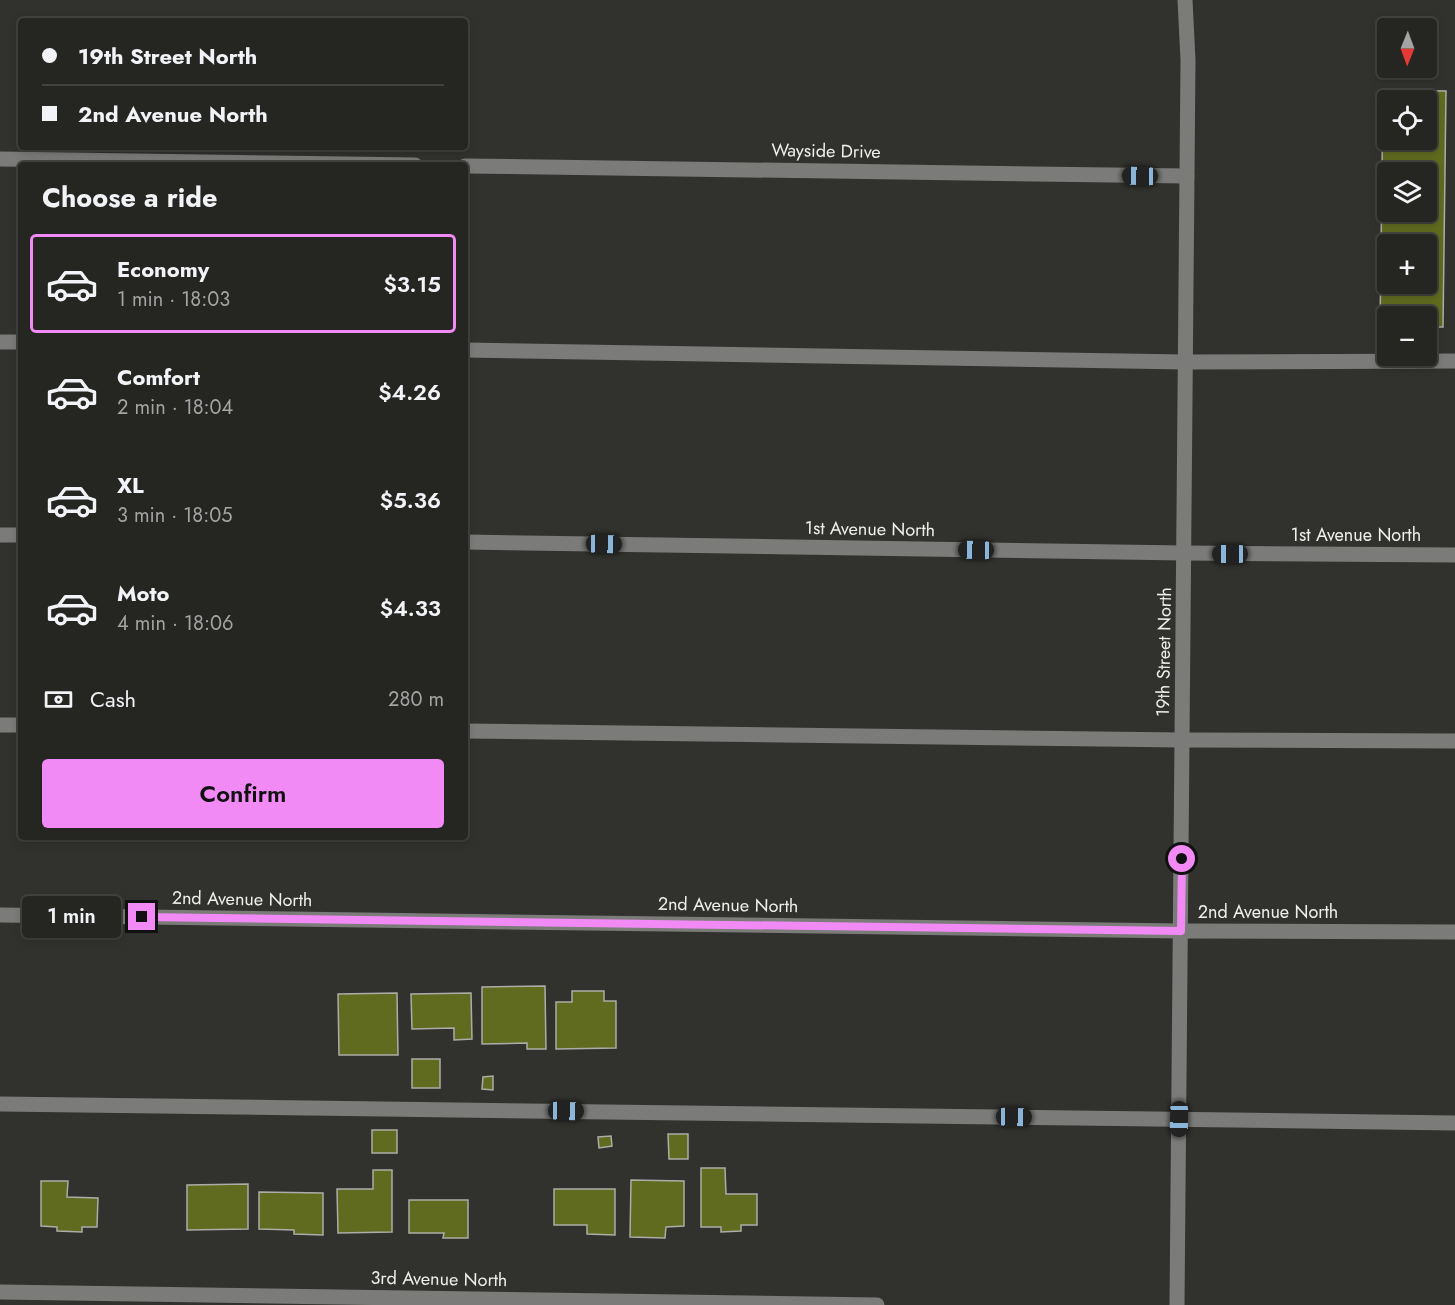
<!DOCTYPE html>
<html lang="en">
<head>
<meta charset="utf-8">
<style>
  body { margin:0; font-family:Jost,sans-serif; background:#2d2d2a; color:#f1f3f6; height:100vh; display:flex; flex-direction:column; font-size:22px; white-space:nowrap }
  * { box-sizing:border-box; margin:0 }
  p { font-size:20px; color:#a3a5a5 }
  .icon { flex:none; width:33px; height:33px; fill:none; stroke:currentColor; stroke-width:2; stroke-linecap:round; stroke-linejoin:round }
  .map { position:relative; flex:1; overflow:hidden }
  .drawer { position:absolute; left:18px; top:162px; width:450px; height:678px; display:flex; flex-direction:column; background:#252522; border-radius:6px; box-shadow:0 3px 9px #0003,0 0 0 2px #424240 }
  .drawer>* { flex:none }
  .banner { position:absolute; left:18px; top:18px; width:450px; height:132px; border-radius:6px; box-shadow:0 3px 9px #0003,0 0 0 2px #424240; display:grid; align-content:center; height:132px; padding:0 24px; background:#252522 }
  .needle { width:39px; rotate:181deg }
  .controls { position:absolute; left:1377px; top:18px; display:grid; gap:12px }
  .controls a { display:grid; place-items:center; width:60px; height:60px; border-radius:6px; background:#252522; box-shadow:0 3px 9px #0003,0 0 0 2px #424240; font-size:30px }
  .end { position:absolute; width:27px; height:27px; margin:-14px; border:8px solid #f18af4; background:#111; box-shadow:0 0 0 3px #111 }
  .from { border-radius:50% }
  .bubble { position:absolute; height:42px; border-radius:6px; background:#252522; box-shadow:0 3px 9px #0003,0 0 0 2px #424240; font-size:20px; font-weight:600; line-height:42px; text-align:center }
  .car { position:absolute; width:18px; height:36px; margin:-18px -9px; border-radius:8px; box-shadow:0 0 4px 2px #0007; background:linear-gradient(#222 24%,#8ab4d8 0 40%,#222 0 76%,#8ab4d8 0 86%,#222 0) }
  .banner b { display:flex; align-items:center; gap:21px; height:57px; font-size:22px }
  .banner b+b { border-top:2px solid #424240 }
  .banner i { width:15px; height:15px; background:#f1f3f6 }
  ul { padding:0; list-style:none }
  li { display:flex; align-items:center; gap:18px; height:99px; margin:0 12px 9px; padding:0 12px; border:3px solid transparent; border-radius:6px }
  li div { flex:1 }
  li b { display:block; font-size:22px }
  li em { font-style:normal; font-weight:600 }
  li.on { border-color:#f18af4 }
  li>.icon { width:54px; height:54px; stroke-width:1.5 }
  h2 { padding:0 24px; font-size:27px; line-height:72px }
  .pay { display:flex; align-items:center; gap:15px; height:66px; padding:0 24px; font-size:22px }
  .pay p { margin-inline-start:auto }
  .button { display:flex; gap:12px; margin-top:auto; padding:12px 24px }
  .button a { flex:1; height:69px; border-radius:6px; background:#f18af4; color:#111; font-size:24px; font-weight:600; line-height:69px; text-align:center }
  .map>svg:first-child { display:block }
  .building { fill:#616b1f; stroke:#acada8; stroke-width:1.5; fill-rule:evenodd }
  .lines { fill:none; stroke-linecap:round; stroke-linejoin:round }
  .minor { stroke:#7b7b79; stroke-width:15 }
  .route { stroke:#f18af4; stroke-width:8 }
  .labels { text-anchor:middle; stroke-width:4.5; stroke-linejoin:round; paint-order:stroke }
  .street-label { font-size:18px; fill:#eeeeec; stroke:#31312e }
</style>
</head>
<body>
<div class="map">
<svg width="1455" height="1305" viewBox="0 0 1455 1305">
  <rect width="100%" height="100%" fill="#31312e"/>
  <g class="building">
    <path d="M1383,90l63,1 -3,236h-17v-11h-38v11h-8zM1388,100h38v40h-38zM1388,172h38v40h-38zM1388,244h38v40h-38z"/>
    <path d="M545,986l1,63h-19v-6l-45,1v-57z"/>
    <path d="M572,991h32v10h12v47l-60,1v-47h16z"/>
    <path d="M397,993l1,62h-59l-1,-61z"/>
    <path d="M471,993l1,46 -18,1v-12l-42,1 -1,-35z"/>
    <rect x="412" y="1059" width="28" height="29"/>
    <path d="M493,1076v14l-11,-1 1,-12z"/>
    <rect x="372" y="1130" width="25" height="23"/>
    <path d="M668,1134h20v25h-19z"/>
    <path d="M611,1136l1,10 -13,2 -1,-11z"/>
    <path d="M701,1168h24l1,26h31v31h-16v6l-20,1v-5h-20z"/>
    <path d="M373,1170h19v62l-54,1 -1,-44h36z"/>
    <path d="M631,1180l53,1v45l-18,1 -1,11 -35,-1z"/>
    <path d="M41,1181h27l-1,16 31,1 -1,29h-15v5l-25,-1v-4l-16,-1z"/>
    <path d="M248,1184v45l-61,1v-45z"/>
    <path d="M554,1189h61v46l-28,-1v-9h-33z"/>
    <path d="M259,1192l64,1v42l-29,-1v-4l-35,-1z"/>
    <path d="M409,1200h59v38h-25l1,-5h-35z"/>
  </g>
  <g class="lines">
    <g class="minor">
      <path d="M0,159l415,6"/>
      <path d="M465,166l722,10"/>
      <path d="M0,342h21"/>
      <path d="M465,350l720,12 270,-1"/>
      <path d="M0,535h21"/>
      <path d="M465,542l720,11 270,2"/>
      <path d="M0,725h21"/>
      <path d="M465,731l718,9 272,1"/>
      <path d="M0,915l1181,16 274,1"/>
      <path d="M0,1104l1455,19"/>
      <path d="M0,1292l877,13"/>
      <path d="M1177,1305l11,-1245 -3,-60"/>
    </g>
  </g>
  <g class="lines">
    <path class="route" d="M142,917l1039,14 1,-72"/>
  </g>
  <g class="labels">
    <g class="street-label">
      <text transform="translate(826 151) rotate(1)" y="6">Wayside Drive</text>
      <text transform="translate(870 529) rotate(1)" y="6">1st Avenue North</text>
      <text x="1356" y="541">1st Avenue North</text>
      <text transform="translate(1164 652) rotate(-89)" y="6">19th Street North</text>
      <text transform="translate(242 899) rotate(1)" y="6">2nd Avenue North</text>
      <text transform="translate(728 905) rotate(1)" y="6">2nd Avenue North</text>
      <text x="1268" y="918">2nd Avenue North</text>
      <text transform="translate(439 1279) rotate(1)" y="6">3rd Avenue North</text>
    </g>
  </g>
</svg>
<div class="controls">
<a><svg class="needle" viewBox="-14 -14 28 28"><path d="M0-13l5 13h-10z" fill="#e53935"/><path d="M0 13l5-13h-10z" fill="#a3a5a5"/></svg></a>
<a><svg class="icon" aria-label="locate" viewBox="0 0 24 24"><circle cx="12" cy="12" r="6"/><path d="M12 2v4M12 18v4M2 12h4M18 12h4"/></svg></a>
<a><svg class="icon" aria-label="layers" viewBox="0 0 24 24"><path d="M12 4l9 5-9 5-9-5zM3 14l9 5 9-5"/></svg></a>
<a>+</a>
<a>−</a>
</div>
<i class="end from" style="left:1182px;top:859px"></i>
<i class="end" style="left:142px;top:917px"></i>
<div class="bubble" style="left:22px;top:896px;width:99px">1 min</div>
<i class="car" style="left:1140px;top:176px;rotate:271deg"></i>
<i class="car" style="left:604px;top:544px;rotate:91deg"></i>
<i class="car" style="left:976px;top:550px;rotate:271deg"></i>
<i class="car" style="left:1230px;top:554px;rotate:270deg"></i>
<i class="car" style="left:566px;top:1111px;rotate:91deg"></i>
<i class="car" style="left:1014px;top:1117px;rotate:91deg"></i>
<i class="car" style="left:1179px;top:1119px;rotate:181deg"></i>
<div class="banner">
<b><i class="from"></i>19th Street North</b>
<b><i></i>2nd Avenue North</b>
</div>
<section class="drawer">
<h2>Choose a ride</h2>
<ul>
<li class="on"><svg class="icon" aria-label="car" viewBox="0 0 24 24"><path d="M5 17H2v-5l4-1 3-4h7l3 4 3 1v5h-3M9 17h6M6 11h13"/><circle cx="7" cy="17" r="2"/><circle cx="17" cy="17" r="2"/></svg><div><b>Economy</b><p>1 min · 18:03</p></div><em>$3.15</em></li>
<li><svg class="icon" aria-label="car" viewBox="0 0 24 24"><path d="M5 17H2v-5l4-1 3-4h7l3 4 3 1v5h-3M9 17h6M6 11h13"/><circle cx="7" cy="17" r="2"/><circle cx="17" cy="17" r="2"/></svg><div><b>Comfort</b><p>2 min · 18:04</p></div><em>$4.26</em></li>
<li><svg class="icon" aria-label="car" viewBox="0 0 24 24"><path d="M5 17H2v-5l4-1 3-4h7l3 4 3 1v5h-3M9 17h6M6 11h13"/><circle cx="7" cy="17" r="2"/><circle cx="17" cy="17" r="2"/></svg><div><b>XL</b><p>3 min · 18:05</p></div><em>$5.36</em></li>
<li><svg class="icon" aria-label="car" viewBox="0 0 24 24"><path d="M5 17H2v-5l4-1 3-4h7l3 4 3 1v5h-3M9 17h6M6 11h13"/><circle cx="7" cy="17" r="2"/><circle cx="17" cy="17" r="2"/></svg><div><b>Moto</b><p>4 min · 18:06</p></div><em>$4.33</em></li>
</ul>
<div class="pay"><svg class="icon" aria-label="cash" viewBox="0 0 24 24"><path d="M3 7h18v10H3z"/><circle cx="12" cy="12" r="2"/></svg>Cash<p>280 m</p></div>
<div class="button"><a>Confirm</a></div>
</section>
</div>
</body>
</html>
